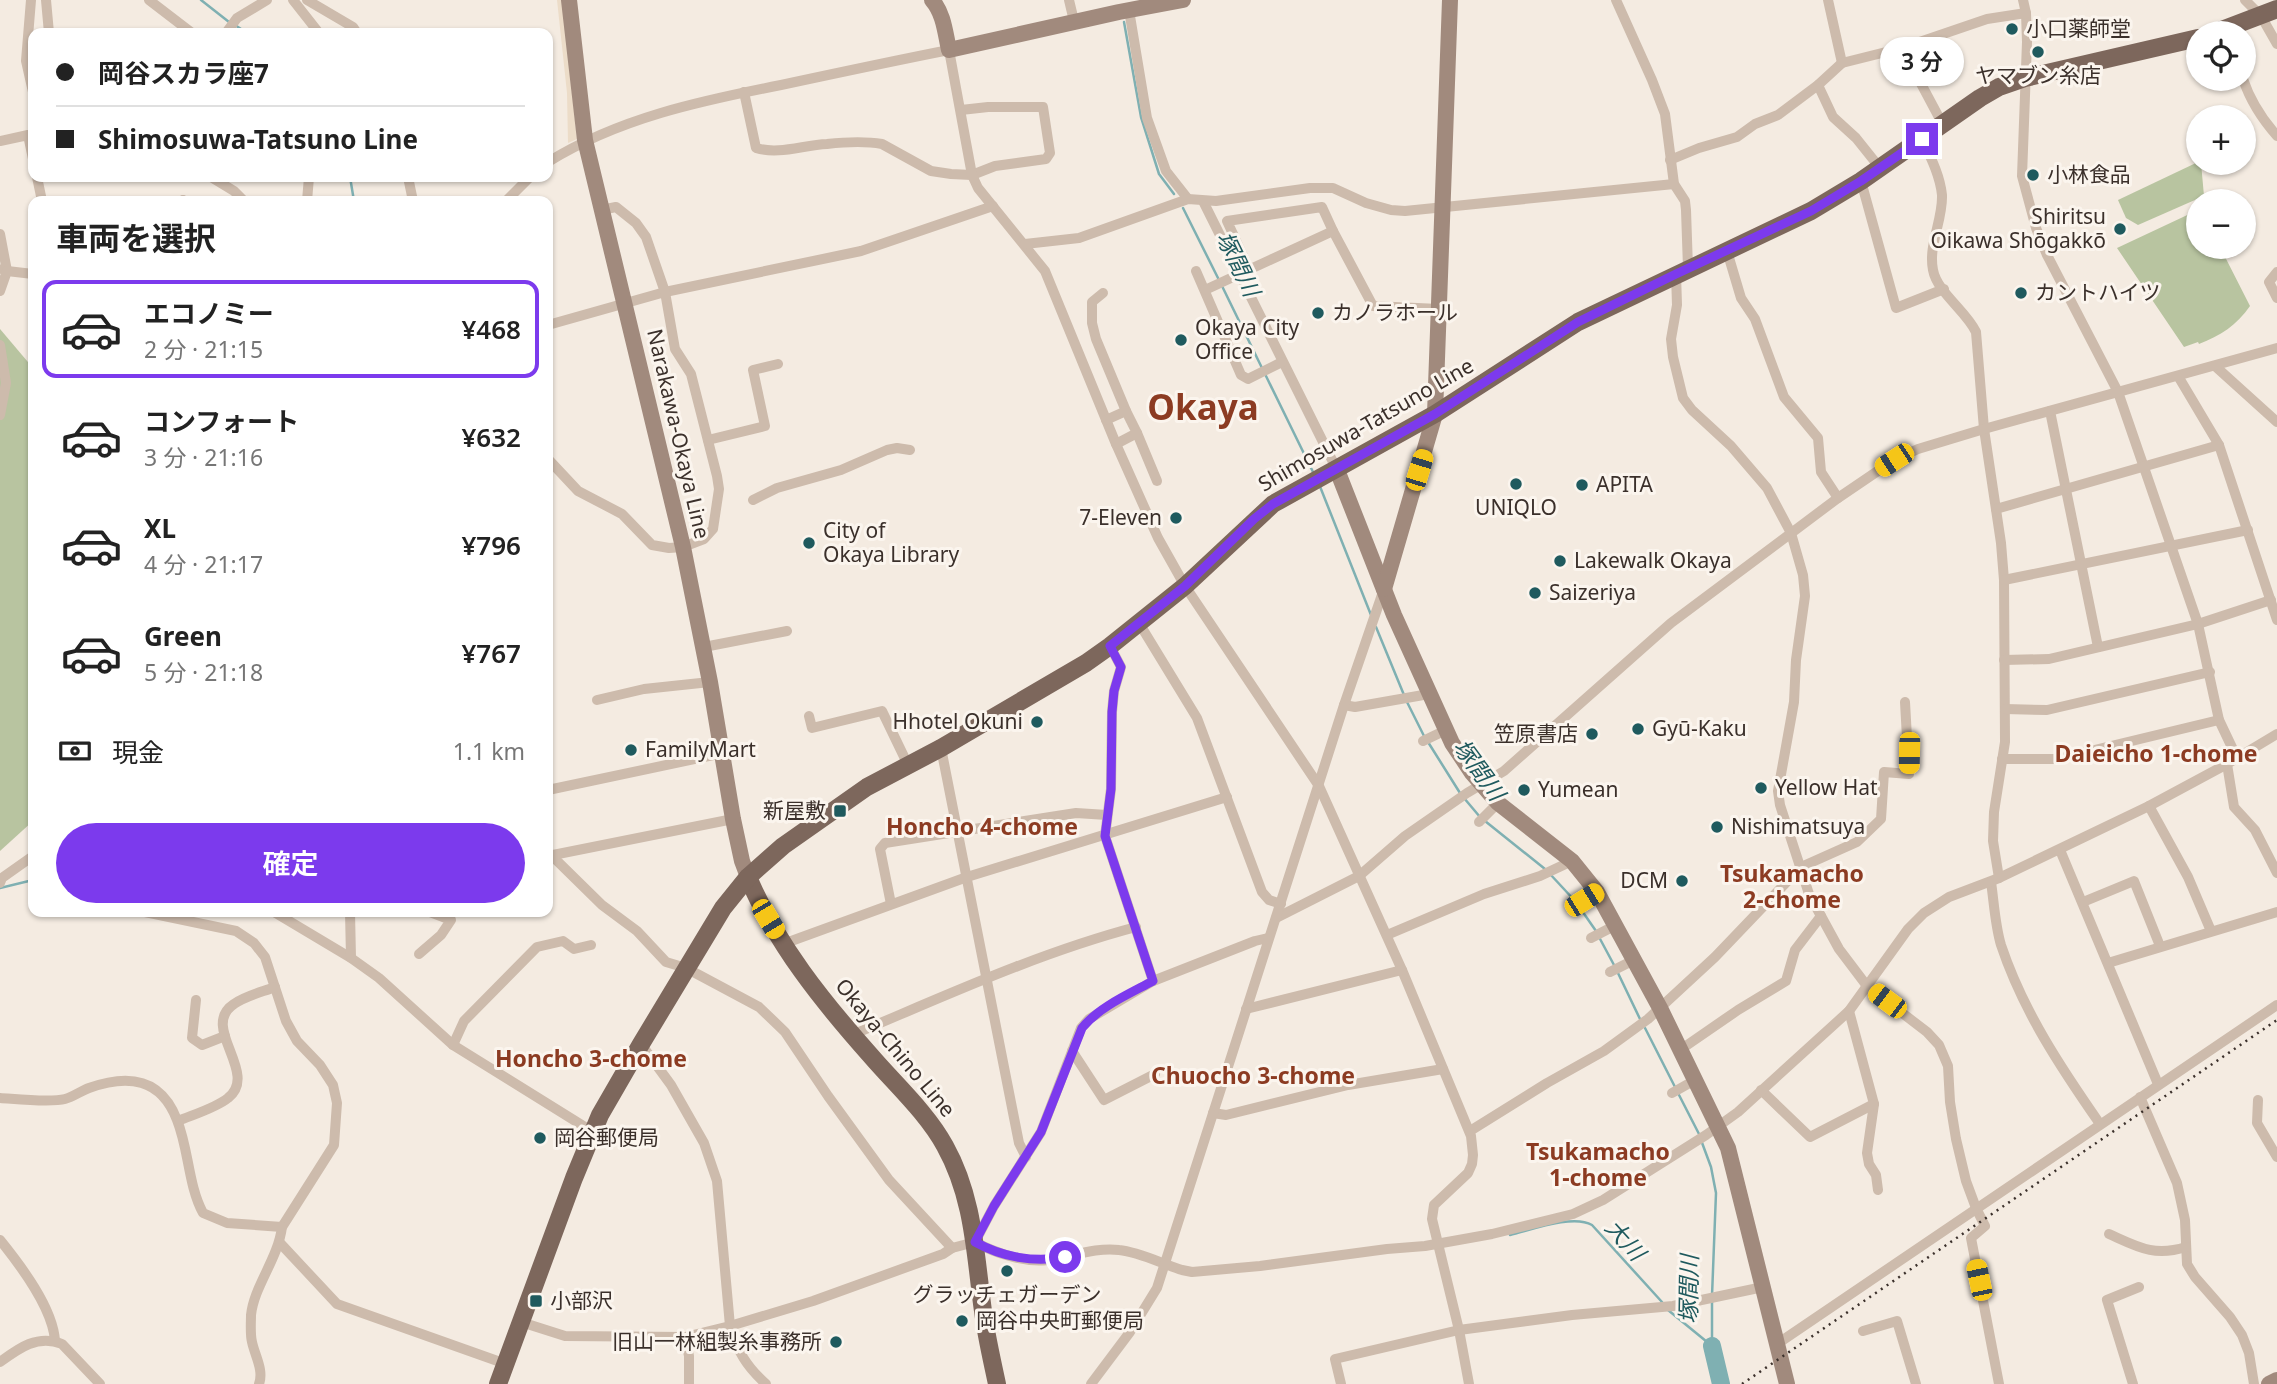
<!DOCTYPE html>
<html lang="ja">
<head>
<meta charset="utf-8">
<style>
  body { margin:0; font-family:"Noto Sans","Noto Sans JP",sans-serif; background:#f2f2f2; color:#222; height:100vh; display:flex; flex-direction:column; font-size:26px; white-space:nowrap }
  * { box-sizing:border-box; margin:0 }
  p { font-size:23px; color:#767676 }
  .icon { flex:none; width:38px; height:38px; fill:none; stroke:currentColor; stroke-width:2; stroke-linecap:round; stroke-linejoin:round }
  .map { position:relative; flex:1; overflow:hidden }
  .panel { position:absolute; left:28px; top:196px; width:525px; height:721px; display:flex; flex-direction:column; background:#fff; border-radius:14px; box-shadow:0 2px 5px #0004 }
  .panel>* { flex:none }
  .hud { position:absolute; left:28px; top:28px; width:525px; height:154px; border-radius:14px; box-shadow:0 2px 5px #0004; display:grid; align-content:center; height:154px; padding:0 28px; background:#fff }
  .fabs { position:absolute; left:2186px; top:21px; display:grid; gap:14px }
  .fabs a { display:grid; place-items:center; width:70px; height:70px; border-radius:50%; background:#fff; box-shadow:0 2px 5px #0004; font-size:35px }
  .end { position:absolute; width:32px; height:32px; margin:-16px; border:9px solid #7c3aed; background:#fff; box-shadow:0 0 0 4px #fff }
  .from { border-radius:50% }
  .bubble { position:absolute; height:49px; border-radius:24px; background:#fff; box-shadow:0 2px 5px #0004; font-size:23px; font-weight:600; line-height:49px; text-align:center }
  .car { position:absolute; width:21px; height:42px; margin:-21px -10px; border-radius:9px; box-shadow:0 0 5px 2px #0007; background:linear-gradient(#f5c518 24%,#345 0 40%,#f5c518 0 76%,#345 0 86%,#f5c518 0) }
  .hud b { display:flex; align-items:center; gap:24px; height:66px; font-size:26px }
  .hud b+b { border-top:2px solid #e0e0e0 }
  .hud i { width:18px; height:18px; background:#222 }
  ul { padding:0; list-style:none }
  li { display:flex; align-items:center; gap:21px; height:98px; margin:0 14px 10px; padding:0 14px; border:4px solid transparent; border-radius:14px }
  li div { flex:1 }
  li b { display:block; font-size:26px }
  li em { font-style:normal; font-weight:600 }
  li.on { border-color:#7c3aed }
  li>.icon { width:63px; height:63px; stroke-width:1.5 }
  h2 { padding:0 28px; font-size:32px; line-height:84px }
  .pay { display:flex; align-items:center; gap:18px; height:77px; padding:0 28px; font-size:26px }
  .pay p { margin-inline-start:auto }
  .primary-button { display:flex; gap:14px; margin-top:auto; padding:14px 28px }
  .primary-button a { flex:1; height:80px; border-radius:42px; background:#7c3aed; color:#fff; font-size:28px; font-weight:600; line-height:80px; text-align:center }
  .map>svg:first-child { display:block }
  .green { fill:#b8c4a0 }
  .plaza { fill:#ecdcc8 }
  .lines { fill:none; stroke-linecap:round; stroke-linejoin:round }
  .stream { stroke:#7fb0b2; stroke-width:2.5 }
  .river { stroke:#7fb0b2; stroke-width:18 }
  .street { stroke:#cdbbac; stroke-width:10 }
  .secondary { stroke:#a18a7d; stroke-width:16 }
  .primary { stroke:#7d675c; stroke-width:18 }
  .rail { stroke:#3b302b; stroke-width:2.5; stroke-dasharray:2 5; stroke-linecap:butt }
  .route { stroke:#7c3aed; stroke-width:9 }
  .poi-dot { fill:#1f5a5e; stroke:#fbf5ee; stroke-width:2.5 }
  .labels { text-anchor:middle; stroke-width:6; stroke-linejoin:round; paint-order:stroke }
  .poi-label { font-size:21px; fill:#3b302b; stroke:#fbf5ee; text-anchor:start }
  .street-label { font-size:21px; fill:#3b302b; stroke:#fbf5ee }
  .water-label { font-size:23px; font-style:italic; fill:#1f5a5e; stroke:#fbf5ee }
  .neighbourhood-label { font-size:23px; font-weight:bold; fill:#8c3b22; stroke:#fbf5ee }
  .town-label { font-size:35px; font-weight:bold; fill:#8c3b22; stroke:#fbf5ee }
</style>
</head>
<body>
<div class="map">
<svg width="2277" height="1384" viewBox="0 0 2277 1384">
  <rect width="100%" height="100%" fill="#f4ebe1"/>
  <g class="green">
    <path d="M2198,162l3,1 3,33 -66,29 -12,-7 -8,-18z"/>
    <path d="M2198,210v37h22l30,59c-13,19 -30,30 -51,38l-1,-2 -14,5 -67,-99z"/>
    <path d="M0,329l33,39v453l-33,30z"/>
  </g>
  <path class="plaza" d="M557,0h5l15,139 -9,4 -1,-50z"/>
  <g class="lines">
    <g class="stream">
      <path d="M201,0l28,22"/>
      <path d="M1124,22l17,95 18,57 15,20"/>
      <path d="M235,25l12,8"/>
      <path d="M350,177l4,24"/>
      <path d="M1183,208l36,72"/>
      <path d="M1222,286l40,82"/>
      <path d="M1265,374l48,98"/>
      <path d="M1319,484l52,131"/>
      <path d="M1376,627l28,68"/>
      <path d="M1407,702l17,34"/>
      <path d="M1428,742l32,51"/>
      <path d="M1464,798l16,19"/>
      <path d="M1485,821l60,48"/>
      <path d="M1550,874l26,28"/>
      <path d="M0,888l33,-8"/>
      <path d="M1580,908l16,23"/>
      <path d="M1599,937l15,28"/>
      <path d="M1617,971l23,48"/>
      <path d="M1645,1028l30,59"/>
      <path d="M1678,1093l21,41"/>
      <path d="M1701,1140l10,27 5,26 -4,103"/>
      <path d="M1510,1235c21,-5 63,-21 82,-10l70,77"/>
      <path d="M1712,1302v44"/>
      <path d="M1668,1310l44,36"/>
    </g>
    <path class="river" d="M1712,1346l9,38"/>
    <g class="street">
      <path d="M31,0l-5,61 7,31"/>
      <path d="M46,0l3,33"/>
      <path d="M149,0l43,33"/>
      <path d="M293,0l26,33"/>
      <path d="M307,0l46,27 4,6"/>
      <path d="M1069,0l5,21"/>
      <path d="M1616,0l36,80 13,34 9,70 11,17 1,9 2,58"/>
      <path d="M1828,0l14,63"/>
      <path d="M2023,0l3,13 1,29 -5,134 14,52 11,27 71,137 80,232 21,96 18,38"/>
      <path d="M2245,0l16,16 16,28"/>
      <path d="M1129,10l18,108 19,53 22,28"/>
      <path d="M226,33l11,-15 30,-18"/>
      <path d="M1902,48l40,75"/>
      <path d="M2243,79c7,21 19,40 34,57"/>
      <path d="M1818,85l15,32 23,21 24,30"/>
      <path d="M744,92l12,56c23,7 47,-3 71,-4 18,-2 38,-3 55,0l49,27 20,3 21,1 23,-9 51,-7 4,-6 -7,-46h-55l-27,3"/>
      <path d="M1922,139c8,17 18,36 20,56 1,25 -14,50 -9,75 4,22 33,41 43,62l8,97 17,114 3,37 1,162 -11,70 -1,29 6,37"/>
      <path d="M0,141l28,-6 5,24"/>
      <path d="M1670,160l29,-12 38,-11 18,-13 23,-9 40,-30 24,-22 60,-15 85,-29 39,-6"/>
      <path d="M548,162c71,-44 152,-61 233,-77 56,-12 112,-24 168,-35l23,125 6,13 67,83 71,173 42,94 27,48 134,200 83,184 69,166 2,19 -1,9 -4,9 -34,32 -2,14 27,111 10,54"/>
      <path d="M37,177l5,24"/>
      <path d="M211,177l23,14 10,10"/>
      <path d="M408,177l5,24"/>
      <path d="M1861,181l35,127 48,-19"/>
      <path d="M183,200v1"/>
      <path d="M307,201l2,-24"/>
      <path d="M506,201l24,-24"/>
      <path d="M1203,201l134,269"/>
      <path d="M0,234l7,37 -5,-2"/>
      <path d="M1025,244l54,-6 109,-39 28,2 94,-13h23l33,15 25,7 14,1 269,-27"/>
      <path d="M1727,251l14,47 14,21 29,78 34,41 3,34 17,26"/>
      <path d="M1196,271l45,104 7,4 34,-17"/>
      <path d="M1250,271l-23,-50 95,-14 11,24"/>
      <path d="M2277,272l-8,10 8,16"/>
      <path d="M1676,274l1,31 -6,34 2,18 10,41 9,12 39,36 36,42 24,45 12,42 2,21 -9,64 -2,42 -16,89 2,14 29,89 30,55 28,37 60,46 12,13 9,21 2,36 6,37 10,42 10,27 9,18 -14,12 28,146"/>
      <path d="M1205,290l128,-59 40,75 66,3"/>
      <path d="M0,291l7,-20 26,3"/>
      <path d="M1103,293l-11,9v21l4,16 30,72"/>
      <path d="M548,325l117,-33 196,-41 132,-45"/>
      <path d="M0,345l6,38 -6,32"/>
      <path d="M2215,366l62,56"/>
      <path d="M2178,376l41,69 58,175"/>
      <path d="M2050,411l48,236"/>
      <path d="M1106,420l20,-9 11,22 -21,11"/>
      <path d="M1137,433l20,48"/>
      <path d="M708,440l57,-14 -12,-56 25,-6"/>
      <path d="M548,459l30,32 44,23 30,31 17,3 14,-1 21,-8 9,-10 6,-40 -2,-13 -26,-102 -16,-25 -10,-57 -19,-55 -10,-14 -20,-16 -15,3"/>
      <path d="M753,500l24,-12 64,-18 46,-20 10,-2 13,2"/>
      <path d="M1996,509l223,-64"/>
      <path d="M2004,580l244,-50"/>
      <path d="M1139,623l58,95 65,174 7,8 12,4"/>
      <path d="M1110,646l11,21 -7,24 -2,21 -1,77 -6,47 48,145"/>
      <path d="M704,647l83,-16"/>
      <path d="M2004,660l45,-1 149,-35 73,-24"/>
      <path d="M597,700l47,-11 66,-7"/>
      <path d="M1344,705l11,2 74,-13"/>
      <path d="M2005,709l42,1 163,-38"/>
      <path d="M809,716l3,12 70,-17 26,54"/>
      <path d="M1423,741l23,-11"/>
      <path d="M941,748l78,395 7,14"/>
      <path d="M2002,759h55l162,-39"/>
      <path d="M2227,764l7,43 21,23 22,43"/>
      <path d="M548,790l175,-37"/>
      <path d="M2149,806l39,71 23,54"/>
      <path d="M1479,822l19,-19"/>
      <path d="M2060,850l98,234"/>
      <path d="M548,852l54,53 35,26 29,31 20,6 73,39 26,25 43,64 61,84 63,68"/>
      <path d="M548,856l185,-37"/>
      <path d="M1991,882c3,20 4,43 10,63 22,66 60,123 99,179"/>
      <path d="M0,883l2,-5 31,-22"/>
      <path d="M2083,902l51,-21 26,65"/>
      <path d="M891,904l-11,-55 5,-6 191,-30 31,2"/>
      <path d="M1572,908l25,-16"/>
      <path d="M145,912l91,19 18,12 11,14 21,64 11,20 23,24 13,20 4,18 -3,42 -52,82c-4,32 -28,59 -31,88 0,8 -1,19 1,27 3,14 12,28 7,42"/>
      <path d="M274,912l77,46 28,20 74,67 140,87"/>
      <path d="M350,912l1,46"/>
      <path d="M1276,918l83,-42 46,-40 62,-43 37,-22 167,-148 167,-125 56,-38 24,-11 66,-20 293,-81"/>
      <path d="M1387,935l97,-41 56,-18 32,-15"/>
      <path d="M1591,938l25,-13"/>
      <path d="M783,944l184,-67 260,-80"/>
      <path d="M419,954l22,-19 10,-15 -21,-8"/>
      <path d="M2108,963l169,-51"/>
      <path d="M1610,972l24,-12"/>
      <path d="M196,1000l-4,38 10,7 23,-9"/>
      <path d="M1246,1009l156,-39"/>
      <path d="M1849,1011l25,93 -7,49 2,11 7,11 2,15"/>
      <path d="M852,1035c93,-39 186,-82 284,-108"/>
      <path d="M641,1044l30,41 33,58 13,38 13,145c8,26 16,40 36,58"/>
      <path d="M453,1045l11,-24 73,-74 26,-6 11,8 17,-4"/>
      <path d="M1680,1050l58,-40 48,-29 9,-31 26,-34"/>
      <path d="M1072,1051l32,49 51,-26"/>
      <path d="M1761,1090l49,47 64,-33"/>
      <path d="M1672,1093l23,-13"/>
      <path d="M2140,1097l37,86 8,37 2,44 8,13 35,40 12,18 7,18 5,31"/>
      <path d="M0,1098c16,1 50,5 65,1 8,-2 16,-8 24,-11 39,-14 72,-10 88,32 12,30 11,65 26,93l24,10 55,4"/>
      <path d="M2258,1100l-1,23 20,34"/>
      <path d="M1213,1113l13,2 122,-30 95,-16"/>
      <path d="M178,1121c14,-6 38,-13 50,-23 32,-25 -29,-71 6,-94 11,-8 28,-12 41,-17"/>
      <path d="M1470,1131l77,-48 57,-32 44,-32 67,-62 86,-90 56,-25 24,-23 3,-47 25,2 -4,-72"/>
      <path d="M2109,1234c29,13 45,23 77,13"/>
      <path d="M0,1240c21,26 53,68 55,101"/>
      <path d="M975,1242l19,-36 47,-74 40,-104 8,-9 64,-38 102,-40 13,-3"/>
      <path d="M280,1243l57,61 169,60"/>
      <path d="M521,1322l44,14 120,1 45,-11 83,-25 130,-47 9,-6 23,-6c20,11 50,21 73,18 23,-3 47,-13 71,-10 21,2 43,14 63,20l10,2 68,-6 127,-17 38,-3 67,-12 81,-20 30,-14 103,-65 32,-23 111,-101 59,-82 16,-16 25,-16 50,-19 150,-72 78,-42 50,-30"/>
      <path d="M1863,1331l34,-10 19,63"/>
      <path d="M685,1337l4,19v28"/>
      <path d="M1777,1344l500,-339"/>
      <path d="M0,1362c19,-14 38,-28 62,-18l38,40"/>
      <path d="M1091,1384l39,-52 27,-44 187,-583 40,-116"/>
      <path d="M1341,1384l-6,-25 124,-29 113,-15 101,-9 90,-19"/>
      <path d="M2133,1384l-26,-84 32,-13"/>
    </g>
    <g class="secondary">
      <path d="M569,0l16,140 98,407 27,135 23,137 9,42 6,16"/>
      <path d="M932,0c12,14 13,32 17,50l170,-38 64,-12"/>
      <path d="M1337,470l57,145 58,128 20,30 26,30 74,58 25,31 63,116 68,140 59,236"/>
      <path d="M1384,589l51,-175 15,-414"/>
      <path d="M2269,1384l8,-4"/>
    </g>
    <g class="primary">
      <path d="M2214,33l63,-24"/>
      <path d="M748,877c28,67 75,125 123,179 25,29 56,57 74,90 29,52 30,108 38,165 3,24 9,49 14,73"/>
      <path d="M498,1384l76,-206 26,-63 41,-71 82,-136 25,-31 35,-31 84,-59 74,-39 145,-85 24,-17 75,-60 88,-82 162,-90 143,-92 233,-111 50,-30 119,-83 19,-11 26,-9 173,-40"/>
    </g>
    <path class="rail" d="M1742,1384l535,-364"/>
  </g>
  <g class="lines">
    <path class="route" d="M1065,1257c-31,6 -63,0 -90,-15l19,-36 47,-74 41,-104c17,-21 47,-34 71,-47l-48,-145 6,-47 1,-77 2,-21 7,-24 -11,-21 75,-60 69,-67 19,-15 162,-90 143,-92 98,-48 135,-63 50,-30 61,-42"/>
  </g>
  <g class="poi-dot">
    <circle cx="2012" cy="29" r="7"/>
    <circle cx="2038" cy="52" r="7"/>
    <circle cx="2033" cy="175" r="7"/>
    <circle cx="2120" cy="229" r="7"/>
    <circle cx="2021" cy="293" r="7"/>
    <circle cx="1318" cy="313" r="7"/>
    <circle cx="1181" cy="340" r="7"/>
    <circle cx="1516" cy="484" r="7"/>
    <circle cx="1582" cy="485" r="7"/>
    <circle cx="1176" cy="518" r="7"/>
    <circle cx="809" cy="543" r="7"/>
    <circle cx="1560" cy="561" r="7"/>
    <circle cx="1535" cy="593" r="7"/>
    <circle cx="1037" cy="722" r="7"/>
    <circle cx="1638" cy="729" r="7"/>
    <circle cx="1592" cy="734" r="7"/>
    <circle cx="631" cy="750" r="7"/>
    <circle cx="1761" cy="788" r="7"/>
    <circle cx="1524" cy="790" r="7"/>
    <rect x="833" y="804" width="14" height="14" rx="3.5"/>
    <circle cx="1717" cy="827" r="7"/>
    <circle cx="1682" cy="881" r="7"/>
    <circle cx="540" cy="1138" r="7"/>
    <circle cx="1007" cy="1271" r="7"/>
    <rect x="529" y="1294" width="14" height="14" rx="3.5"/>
    <circle cx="962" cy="1321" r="7"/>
    <circle cx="836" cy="1342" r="7"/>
  </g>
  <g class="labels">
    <g class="poi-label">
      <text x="2026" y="36">小口薬師堂</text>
      <text x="2038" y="83" text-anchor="middle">ヤマブン糸店</text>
      <text x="2047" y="182">小林食品</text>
      <text x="2106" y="224" text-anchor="end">Shiritsu<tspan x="2106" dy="24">Oikawa Shōgakkō</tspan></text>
      <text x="2035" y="300">カントハイツ</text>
      <text x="1332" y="320">カノラホール</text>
      <text x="1195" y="335">Okaya City<tspan x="1195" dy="24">Office</tspan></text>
      <text x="1596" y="492">APITA</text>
      <text x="1516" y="515" text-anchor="middle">UNIQLO</text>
      <text x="1162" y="525" text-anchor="end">7-Eleven</text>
      <text x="823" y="538">City of<tspan x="823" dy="24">Okaya Library</tspan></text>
      <text x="1574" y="568">Lakewalk Okaya</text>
      <text x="1549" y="600">Saizeriya</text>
      <text x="1023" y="729" text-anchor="end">Hhotel Okuni</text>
      <text x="1652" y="736">Gyū-Kaku</text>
      <text x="1578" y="741" text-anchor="end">笠原書店</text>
      <text x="645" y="757">FamilyMart</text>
      <text x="1775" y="795">Yellow Hat</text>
      <text x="1538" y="797">Yumean</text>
      <text x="826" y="818" text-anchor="end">新屋敷</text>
      <text x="1731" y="834">Nishimatsuya</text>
      <text x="1668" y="888" text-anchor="end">DCM</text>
      <text x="554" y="1145">岡谷郵便局</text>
      <text x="1007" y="1302" text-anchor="middle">グラッチェガーデン</text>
      <text x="550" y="1308">小部沢</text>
      <text x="976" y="1328">岡谷中央町郵便局</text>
      <text x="822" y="1349" text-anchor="end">旧山一林組製糸事務所</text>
    </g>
    <g class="street-label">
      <text transform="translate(1366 425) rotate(-30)" y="7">Shimosuwa-Tatsuno Line</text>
      <text transform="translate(678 434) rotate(77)" y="7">Narakawa-Okaya Line</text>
      <text transform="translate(895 1048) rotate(50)" y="7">Okaya-Chino Line</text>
    </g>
    <g class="water-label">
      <text transform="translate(1238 264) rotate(64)" y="8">塚間川</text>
      <text transform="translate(1479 770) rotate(54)" y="8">塚間川</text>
      <text transform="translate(1625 1240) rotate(48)" y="8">大川</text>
      <text transform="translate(1689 1289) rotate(-89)" y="8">塚間川</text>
    </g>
    <g class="neighbourhood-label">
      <text x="2156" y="762">Daieicho 1-chome</text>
      <text x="982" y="835">Honcho 4-chome</text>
      <text x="1792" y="882">Tsukamacho<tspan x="1792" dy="26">2-chome</tspan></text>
      <text x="591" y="1067">Honcho 3-chome</text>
      <text x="1253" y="1084">Chuocho 3-chome</text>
      <text x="1598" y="1160">Tsukamacho<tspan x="1598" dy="26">1-chome</tspan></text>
    </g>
    <g class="town-label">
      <text x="1203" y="420">Okaya</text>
    </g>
  </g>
</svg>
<div class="fabs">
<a><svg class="icon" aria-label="locate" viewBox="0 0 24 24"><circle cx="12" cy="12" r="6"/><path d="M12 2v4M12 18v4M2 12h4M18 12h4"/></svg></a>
<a>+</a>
<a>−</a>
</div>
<i class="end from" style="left:1065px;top:1257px"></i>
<i class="end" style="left:1922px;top:139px"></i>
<div class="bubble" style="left:1880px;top:37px;width:84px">3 分</div>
<i class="car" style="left:1894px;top:460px;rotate:237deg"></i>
<i class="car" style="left:1419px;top:470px;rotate:17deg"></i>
<i class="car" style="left:1909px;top:753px;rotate:181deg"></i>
<i class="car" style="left:1584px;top:900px;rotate:58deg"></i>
<i class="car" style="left:768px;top:919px;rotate:149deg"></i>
<i class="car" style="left:1887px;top:1001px;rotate:307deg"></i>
<i class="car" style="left:1979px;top:1280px;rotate:348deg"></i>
<div class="hud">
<b><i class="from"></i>岡谷スカラ座7</b>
<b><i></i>Shimosuwa-Tatsuno Line</b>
</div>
<section class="panel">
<h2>車両を選択</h2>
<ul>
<li class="on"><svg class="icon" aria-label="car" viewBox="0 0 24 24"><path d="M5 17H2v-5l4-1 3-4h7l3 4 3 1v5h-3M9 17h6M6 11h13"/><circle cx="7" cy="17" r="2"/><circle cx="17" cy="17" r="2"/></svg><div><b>エコノミー</b><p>2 分 · 21:15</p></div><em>¥468</em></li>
<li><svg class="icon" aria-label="car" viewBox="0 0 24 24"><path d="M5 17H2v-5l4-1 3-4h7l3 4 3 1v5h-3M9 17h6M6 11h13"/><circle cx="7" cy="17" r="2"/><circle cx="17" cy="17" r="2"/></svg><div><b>コンフォート</b><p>3 分 · 21:16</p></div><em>¥632</em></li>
<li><svg class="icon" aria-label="car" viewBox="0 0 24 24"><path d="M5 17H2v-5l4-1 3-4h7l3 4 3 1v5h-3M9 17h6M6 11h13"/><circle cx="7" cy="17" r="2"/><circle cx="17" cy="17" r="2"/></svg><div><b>XL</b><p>4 分 · 21:17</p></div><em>¥796</em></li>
<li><svg class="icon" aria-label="car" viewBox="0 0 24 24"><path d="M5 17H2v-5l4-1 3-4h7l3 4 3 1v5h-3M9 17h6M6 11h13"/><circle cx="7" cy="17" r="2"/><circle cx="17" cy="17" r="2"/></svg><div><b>Green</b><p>5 分 · 21:18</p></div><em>¥767</em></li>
</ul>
<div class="pay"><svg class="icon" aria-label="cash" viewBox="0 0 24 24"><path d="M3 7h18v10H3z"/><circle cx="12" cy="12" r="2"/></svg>現金<p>1.1 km</p></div>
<div class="primary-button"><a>確定</a></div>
</section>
</div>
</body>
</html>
